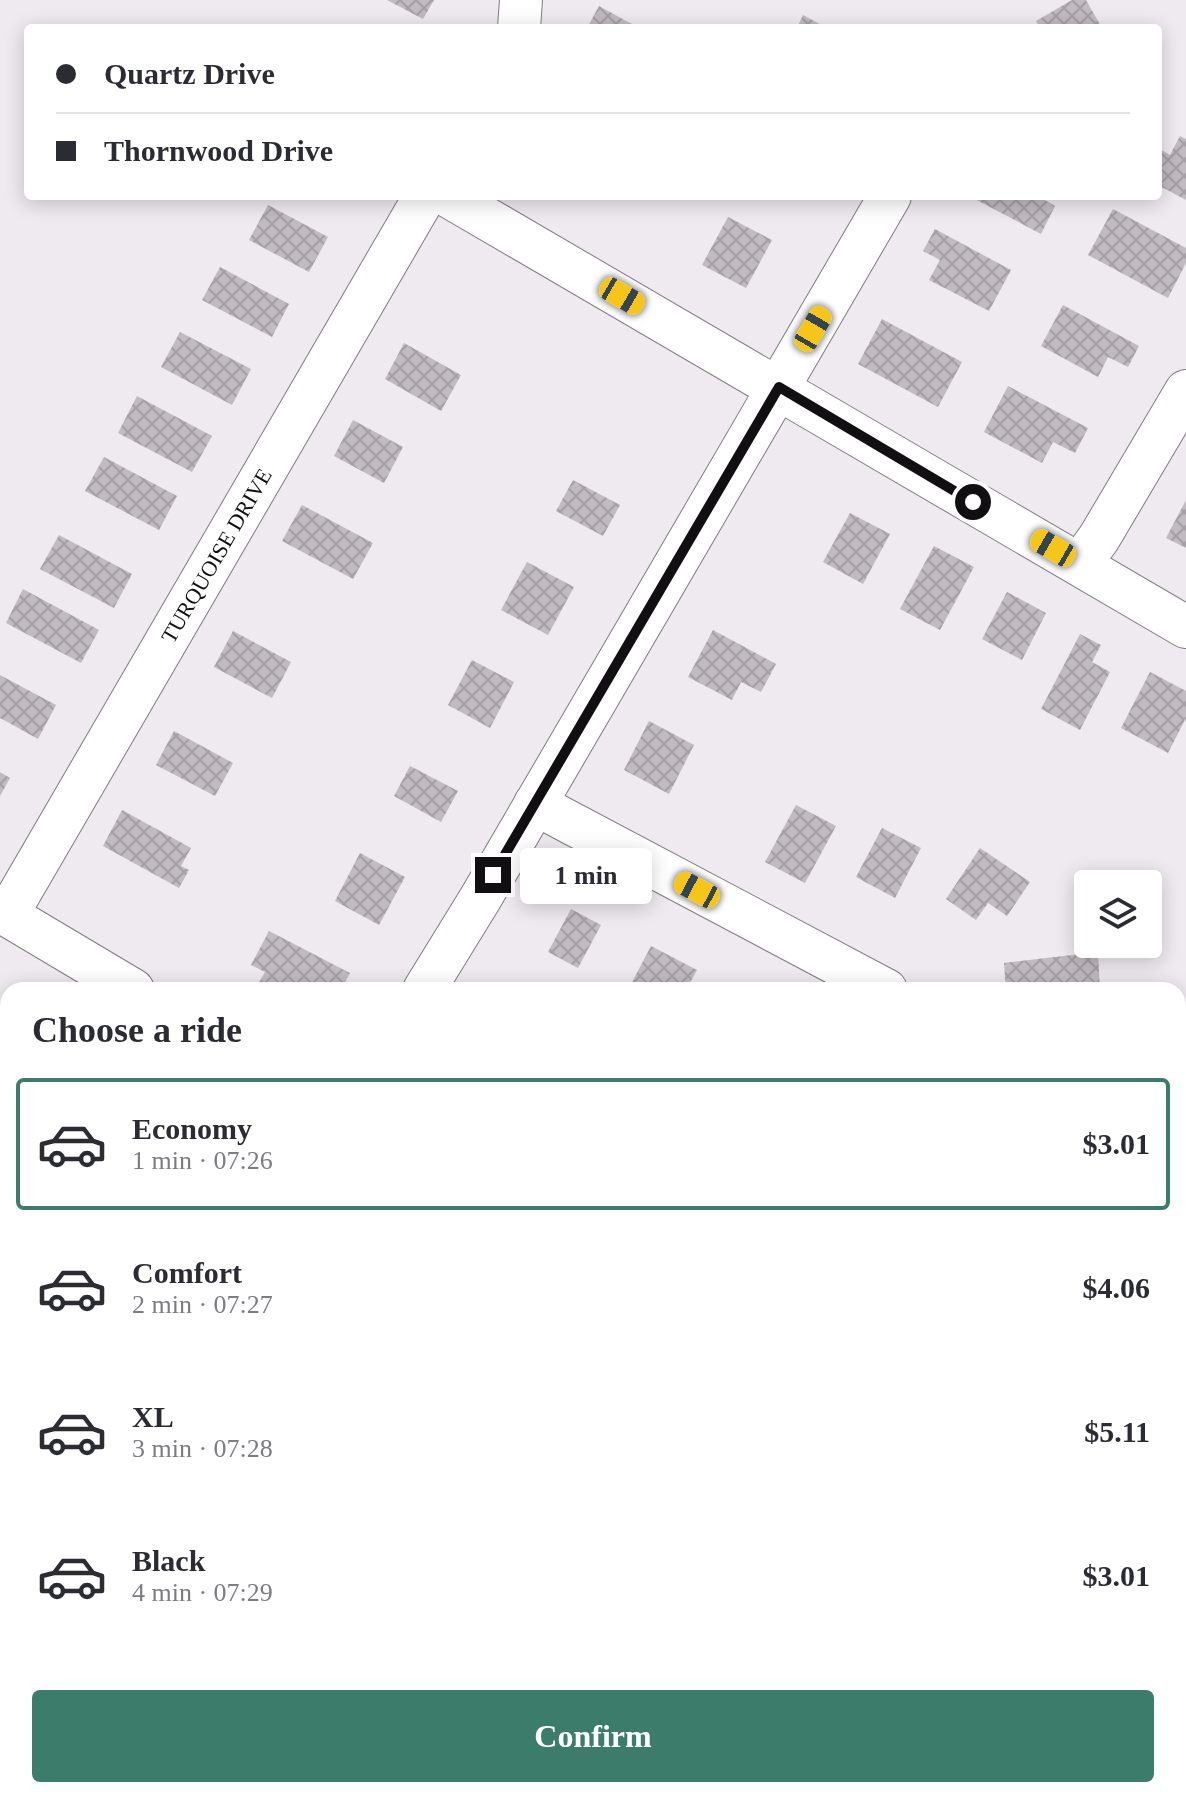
<!DOCTYPE html>
<html lang="en">
<head>
<meta charset="utf-8">
<style>
  body { margin:0; font-family:"Times New Roman",serif; background:#f7f7f7; color:#2b2b33; height:100vh; display:flex; flex-direction:column; font-size:30px; white-space:nowrap }
  * { box-sizing:border-box; margin:0 }
  p { font-size:26px; color:#7c7c81 }
  .icon { flex:none; width:44px; height:44px; fill:none; stroke:currentColor; stroke-width:2; stroke-linecap:round; stroke-linejoin:round }
  .map { position:relative; flex:1; overflow:hidden }
  .details { position:absolute; left:0px; top:982px; width:1186px; height:816px; display:flex; flex-direction:column; background:#fff; border-radius:24px 24px 0 0; box-shadow:0 4px 20px #0003 }
  .details>* { flex:none }
  .hud { position:absolute; left:24px; top:24px; width:1138px; height:176px; border-radius:8px; box-shadow:0 4px 20px #0003; display:grid; align-content:center; height:176px; padding:0 32px; background:#fff }
  .buttons { position:absolute; left:1074px; top:870px; display:grid; gap:16px }
  .buttons a { display:grid; place-items:center; width:88px; height:88px; border-radius:8px; background:#fff; box-shadow:0 4px 20px #0003; font-size:40px }
  .end { position:absolute; width:36px; height:36px; margin:-18px; border:10px solid #120f12; background:#fff; box-shadow:0 0 0 4px #fff }
  .from { border-radius:50% }
  .bubble { position:absolute; height:56px; border-radius:8px; background:#fff; box-shadow:0 4px 20px #0003; font-size:26px; font-weight:700; line-height:56px; text-align:center }
  .car { position:absolute; width:24px; height:48px; margin:-24px -12px; border-radius:10px; box-shadow:0 0 6px 2px #0007; background:linear-gradient(#f5c518 24%,#345 0 40%,#f5c518 0 76%,#345 0 86%,#f5c518 0) }
  .hud b { display:flex; align-items:center; gap:28px; height:76px; font-size:30px }
  .hud b+b { border-top:2px solid #e1e1e2 }
  .hud i { width:20px; height:20px; background:#2b2b33 }
  ul { padding:0; list-style:none }
  li { display:flex; align-items:center; gap:24px; height:132px; margin:0 16px 12px; padding:0 16px; border:4px solid transparent; border-radius:8px }
  li div { flex:1 }
  li b { display:block; font-size:30px }
  li em { font-style:normal; font-weight:700 }
  li.selected { border-color:#3c7c6a }
  li>.icon { width:72px; height:72px; stroke-width:1.5 }
  h2 { padding:0 32px; font-size:36px; line-height:96px }
  .action { display:flex; gap:16px; margin-top:auto; padding:16px 32px }
  .action a { flex:1; height:92px; border-radius:8px; background:#3c7c6a; color:#fff; font-size:32px; font-weight:700; line-height:92px; text-align:center }
  .map>svg:first-child { display:block }
  .building { fill:url(#building-cross-hatch) }
  .lines { fill:none; stroke-linecap:round; stroke-linejoin:round }
  .minor-casing { stroke:#817b82; stroke-width:44 }
  .minor { stroke:#fff; stroke-width:42 }
  .route { stroke:#120f12; stroke-width:10 }
  .labels { text-anchor:middle; stroke-width:6; stroke-linejoin:round; paint-order:stroke }
  .street-label { font-size:22px; fill:#120f12; stroke:#fdf6fe }
</style>
</head>
<body>
<div class="map">
<svg width="1186" height="1798" viewBox="0 0 1186 1798">
  <defs>
    <pattern id="building-cross-hatch" width="8" height="8" patternUnits="userSpaceOnUse" patternTransform="scale(2)"><rect width="8" height="8" fill="#c1bac1"/><path d="M0 0l8 8M0 8l8-8" fill="none" stroke="#a59fa5"/></pattern>
  </defs>
  <rect width="100%" height="100%" fill="#efe9f0"/>
  <g class="building">
    <path d="M387,0h47l-11,19z"/>
    <path d="M1072,0h14l16,28h-62l-4,-7z"/>
    <path d="M599,6l40,22h-52z"/>
    <path d="M803,15l24,13h-30z"/>
    <path d="M1180,136l6,3v61l-28,-15v-37l12,7z"/>
    <path d="M969,196h69l17,10 -14,28z"/>
    <path d="M268,205l60,32 -19,35 -60,-32z"/>
    <path d="M1113,209l73,39v15l-18,35 -80,-43z"/>
    <path d="M728,217l44,23 -26,48 -44,-23z"/>
    <path d="M935,229l76,41 -22,41 -60,-31 11,-20 -17,-9z"/>
    <path d="M220,267l69,37 -17,33 -70,-37z"/>
    <path d="M1063,305l76,41 -11,21 -20,-10 -10,20 -57,-31z"/>
    <path d="M882,319l80,43 -24,45 -80,-43z"/>
    <path d="M180,332l71,37 -19,36 -71,-38z"/>
    <path d="M404,343l57,32 -20,36 -56,-32z"/>
    <path d="M1008,386l80,42 -13,25 -22,-11 -11,21 -58,-31z"/>
    <path d="M137,396l75,40 -20,36 -74,-39z"/>
    <path d="M353,420l50,27 -19,36 -50,-27z"/>
    <path d="M104,457l73,39 -18,34 -74,-39z"/>
    <path d="M573,480l47,25 -17,31 -47,-25z"/>
    <path d="M1186,500v48l-20,-10z"/>
    <path d="M302,505l71,38 -20,36 -71,-38z"/>
    <path d="M850,513l40,21 -27,50 -40,-22z"/>
    <path d="M59,535l73,39 -18,34 -74,-39z"/>
    <path d="M934,546l40,21 -34,63 -40,-21z"/>
    <path d="M527,562l47,25 -26,48 -47,-25z"/>
    <path d="M23,589l76,41 -18,33 -75,-40z"/>
    <path d="M1007,592l39,21 -24,47 -40,-21z"/>
    <path d="M713,630l63,34 -15,28 -20,-10 -9,18 -44,-23z"/>
    <path d="M233,631l58,31 -19,36 -58,-31z"/>
    <path d="M1080,634l21,11 -9,17 18,10 -30,58 -39,-21z"/>
    <path d="M472,660l42,22 -24,46 -42,-23z"/>
    <path d="M1150,672l36,19v27l-18,35 -47,-25z"/>
    <path d="M0,675l56,30 -18,34 -38,-21z"/>
    <path d="M649,721l45,24 -25,49 -45,-24z"/>
    <path d="M174,731l59,32 -18,33 -59,-31z"/>
    <path d="M410,766l48,25 -17,31 -47,-26z"/>
    <path d="M0,772l10,6 -10,18z"/>
    <path d="M796,805l40,21 -31,57 -40,-21z"/>
    <path d="M122,810l69,38 -10,18 8,4 -10,18 -76,-42z"/>
    <path d="M882,828l39,20 -26,50 -39,-21z"/>
    <path d="M980,848l50,34 -23,34 -19,-13 -12,17 -30,-21z"/>
    <path d="M360,853l45,24 -26,48 -44,-24z"/>
    <path d="M571,909l30,16 -23,43 -30,-16z"/>
    <path d="M269,931l81,42 -9,17h-72l-11,-6 7,-12 -14,-7z"/>
    <path d="M651,946l46,24 -11,20 -57,-2z"/>
    <path d="M1098,952l2,38h-94l-2,-27z"/>
    <path d="M1179,1041l7,4v70l-8,-4z"/>
    <path d="M1186,1284v44l-8,-6v-28z"/>
    <path d="M0,1474l8,10v39l-8,6z"/>
    <path d="M1186,1662v43l-8,-5v-25z"/>
    <path d="M0,1747h8v43h15l-1,8h-22z"/>
    <path d="M59,1790h49l1,4 -14,4h-34z"/>
    <rect x="437" y="1790" width="65" height="8"/>
    <path d="M1042,1790h47l-5,8h-48z"/>
  </g>
  <g class="lines">
    <defs>
      <g id="minor">
        <path d="M519,28l2,-28"/>
        <path d="M448,196l738,431"/>
        <path d="M1080,564l19,-26 87,-147"/>
        <path d="M535,804l351,186"/>
        <path d="M0,913l7,2 126,75"/>
        <path id="s1" d="M7,915l418,-719"/>
        <path d="M424,990l56,-91 410,-703"/>
        <path d="M0,1353l8,-11"/>
        <path d="M1178,1779l8,5"/>
        <path d="M307,1798l16,-8"/>
      </g>
    </defs>
    <use href="#minor" class="minor-casing"/>
    <use href="#minor" class="minor"/>
  </g>
  <g class="lines">
    <path class="route" d="M493,875l286,-488 194,115"/>
  </g>
  <g class="labels">
    <g class="street-label">
      <text dy="8" stroke="none"><textPath href="#s1" startOffset="416">TURQUOISE DRIVE</textPath></text>
    </g>
  </g>
</svg>
<div class="buttons">
<a><svg class="icon" aria-label="layers" viewBox="0 0 24 24"><path d="M12 4l9 5-9 5-9-5zM3 14l9 5 9-5"/></svg></a>
</div>
<i class="end from" style="left:973px;top:502px"></i>
<i class="end" style="left:493px;top:875px"></i>
<div class="bubble" style="left:520px;top:848px;width:132px">1 min</div>
<i class="car" style="left:622px;top:296px;rotate:120deg"></i>
<i class="car" style="left:813px;top:329px;rotate:30deg"></i>
<i class="car" style="left:1053px;top:548px;rotate:300deg"></i>
<i class="car" style="left:697px;top:890px;rotate:298deg"></i>
<div class="hud">
<b><i class="from"></i>Quartz Drive</b>
<b><i></i>Thornwood Drive</b>
</div>
<section class="details">
<h2>Choose a ride</h2>
<ul>
<li class="selected"><svg class="icon" aria-label="car" viewBox="0 0 24 24"><path d="M5 17H2v-5l4-1 3-4h7l3 4 3 1v5h-3M9 17h6M6 11h13"/><circle cx="7" cy="17" r="2"/><circle cx="17" cy="17" r="2"/></svg><div><b>Economy</b><p>1 min · 07:26</p></div><em>$3.01</em></li>
<li><svg class="icon" aria-label="car" viewBox="0 0 24 24"><path d="M5 17H2v-5l4-1 3-4h7l3 4 3 1v5h-3M9 17h6M6 11h13"/><circle cx="7" cy="17" r="2"/><circle cx="17" cy="17" r="2"/></svg><div><b>Comfort</b><p>2 min · 07:27</p></div><em>$4.06</em></li>
<li><svg class="icon" aria-label="car" viewBox="0 0 24 24"><path d="M5 17H2v-5l4-1 3-4h7l3 4 3 1v5h-3M9 17h6M6 11h13"/><circle cx="7" cy="17" r="2"/><circle cx="17" cy="17" r="2"/></svg><div><b>XL</b><p>3 min · 07:28</p></div><em>$5.11</em></li>
<li><svg class="icon" aria-label="car" viewBox="0 0 24 24"><path d="M5 17H2v-5l4-1 3-4h7l3 4 3 1v5h-3M9 17h6M6 11h13"/><circle cx="7" cy="17" r="2"/><circle cx="17" cy="17" r="2"/></svg><div><b>Black</b><p>4 min · 07:29</p></div><em>$3.01</em></li>
</ul>
<div class="action"><a>Confirm</a></div>
</section>
</div>
</body>
</html>
